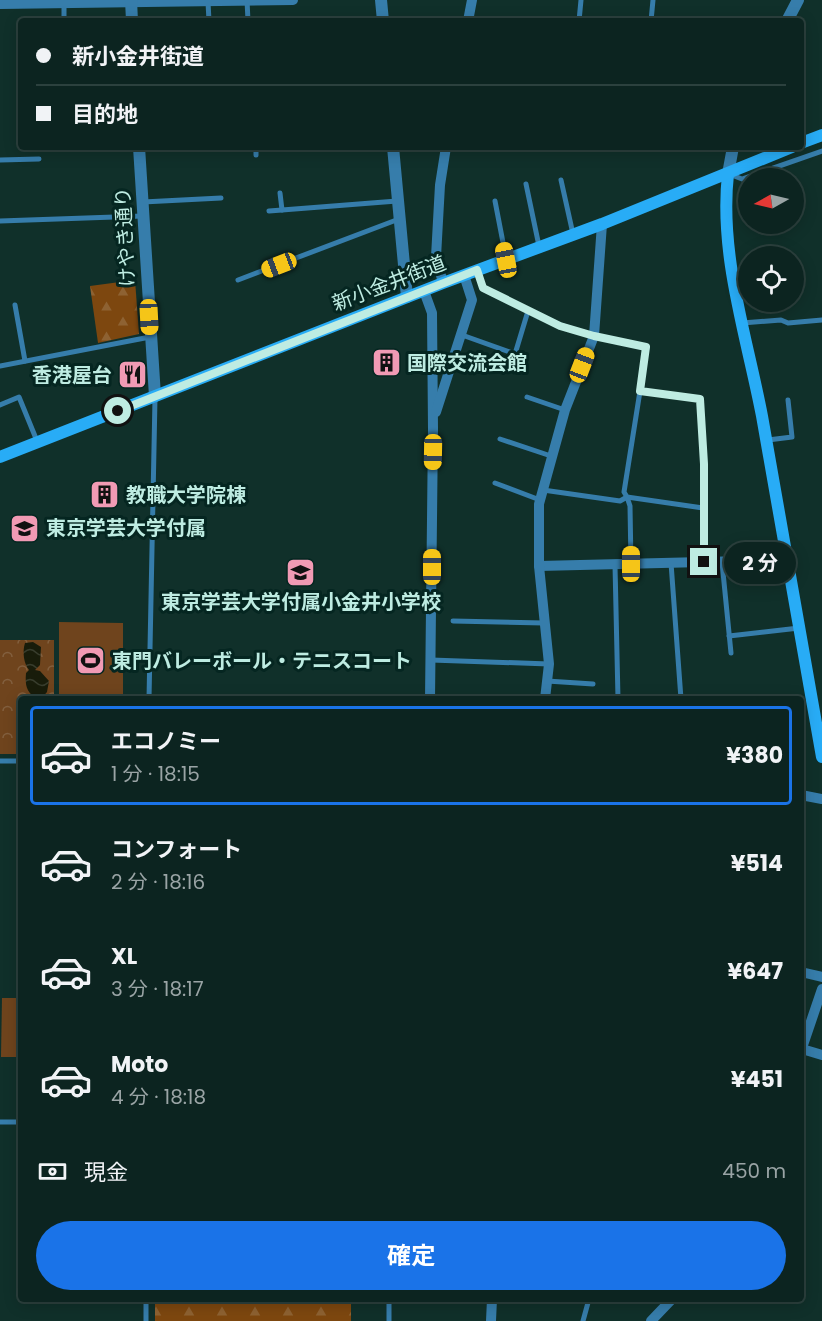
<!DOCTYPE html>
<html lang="ja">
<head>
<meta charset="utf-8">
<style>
  body { margin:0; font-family:Poppins,"Noto Sans JP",sans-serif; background:#1a302d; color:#f1f3f6; height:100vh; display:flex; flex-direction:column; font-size:22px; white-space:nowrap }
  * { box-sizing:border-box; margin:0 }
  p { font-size:20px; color:#9aa4a5 }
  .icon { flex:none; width:33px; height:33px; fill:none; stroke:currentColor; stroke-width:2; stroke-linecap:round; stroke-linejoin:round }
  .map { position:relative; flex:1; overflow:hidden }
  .details { position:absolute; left:18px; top:696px; width:786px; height:606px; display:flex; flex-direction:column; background:#0c2420; border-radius:6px; box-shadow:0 3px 15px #0003,0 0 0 2px #2c413e }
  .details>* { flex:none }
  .hud { position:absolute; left:18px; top:18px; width:786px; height:132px; border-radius:6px; box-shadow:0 3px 15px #0003,0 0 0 2px #2c413e; display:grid; align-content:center; height:132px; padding:0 18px; background:#0c2420 }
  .needle { width:39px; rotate:262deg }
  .tools { position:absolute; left:738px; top:168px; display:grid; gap:12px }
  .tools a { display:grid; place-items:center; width:66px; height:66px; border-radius:50%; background:#0c2420; box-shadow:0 3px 15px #0003,0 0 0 2px #2c413e; font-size:30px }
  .end { position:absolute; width:27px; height:27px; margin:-14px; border:8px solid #beece2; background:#111; box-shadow:0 0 0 3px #111 }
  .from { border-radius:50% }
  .bubble { position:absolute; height:42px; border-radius:21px; background:#0c2420; box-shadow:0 3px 15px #0003,0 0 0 2px #2c413e; font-size:20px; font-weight:700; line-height:42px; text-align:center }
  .car { position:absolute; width:18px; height:36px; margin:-18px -9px; border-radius:8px; box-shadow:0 0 4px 2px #0007; background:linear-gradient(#f5c518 24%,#345 0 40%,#f5c518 0 76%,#345 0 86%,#f5c518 0) }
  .hud b { display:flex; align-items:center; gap:21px; height:57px; font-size:22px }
  .hud b+b { border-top:2px solid #2c413e }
  .hud i { width:15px; height:15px; background:#f1f3f6 }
  ul { padding:10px 0 0; list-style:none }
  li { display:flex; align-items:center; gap:18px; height:99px; margin:0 12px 9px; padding:0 6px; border:3px solid transparent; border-radius:6px }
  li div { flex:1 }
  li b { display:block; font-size:22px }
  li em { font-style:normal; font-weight:700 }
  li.current { border-color:#1a73e8 }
  li>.icon { width:54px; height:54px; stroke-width:1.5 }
  .pay { display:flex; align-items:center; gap:15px; height:66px; padding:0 18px; font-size:22px }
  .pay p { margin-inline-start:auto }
  .primary-button { display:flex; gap:12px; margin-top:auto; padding:12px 18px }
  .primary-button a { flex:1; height:69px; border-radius:36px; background:#1a73e8; color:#fff; font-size:24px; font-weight:700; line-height:69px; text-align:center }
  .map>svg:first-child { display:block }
  .green { fill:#6f441d }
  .forest { fill:url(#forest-firs) }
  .park { fill:url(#park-crowns) }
  .water { fill:url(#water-waves) }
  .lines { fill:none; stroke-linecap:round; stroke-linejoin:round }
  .service { stroke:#367dab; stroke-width:5 }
  .minor { stroke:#367dab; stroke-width:10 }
  .tertiary { stroke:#367dab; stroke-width:12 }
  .secondary { stroke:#28acf6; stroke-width:12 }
  .route { stroke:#beece2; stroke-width:8 }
  .labels { text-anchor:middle; stroke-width:6; stroke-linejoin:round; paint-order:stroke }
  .street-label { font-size:20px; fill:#beece2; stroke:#052621 }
  .poi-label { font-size:20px; font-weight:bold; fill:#beece2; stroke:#052621; text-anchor:start }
</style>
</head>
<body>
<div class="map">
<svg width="822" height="1321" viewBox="0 0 822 1321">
  <defs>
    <pattern id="forest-firs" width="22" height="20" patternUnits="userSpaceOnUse" patternTransform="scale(1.5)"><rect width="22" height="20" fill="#7d470f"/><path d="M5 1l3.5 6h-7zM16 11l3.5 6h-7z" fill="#8e6232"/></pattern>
    <pattern id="park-crowns" width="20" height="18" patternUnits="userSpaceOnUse" patternTransform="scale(1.5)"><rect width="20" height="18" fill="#6f441d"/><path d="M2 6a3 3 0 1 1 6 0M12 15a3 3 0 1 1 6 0" fill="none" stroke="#825f3e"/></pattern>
    <pattern id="water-waves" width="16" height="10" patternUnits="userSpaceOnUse" patternTransform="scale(1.5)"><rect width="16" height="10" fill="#181c0a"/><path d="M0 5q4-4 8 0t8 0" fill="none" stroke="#383d2d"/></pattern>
  </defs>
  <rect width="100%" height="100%" fill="#10302a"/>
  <g class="green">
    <path d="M59,622l64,1v76h-64z"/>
    <path d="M2,998h19v59h-20z"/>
  </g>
  <g class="forest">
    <path d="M135,280l4,54 -41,9 -8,-57z"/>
    <rect x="155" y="1299" width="196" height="22"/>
  </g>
  <path class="park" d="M0,640h54v59h-13l2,-2 -13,-27 3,26 3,3h-15v55h-21z"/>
  <path class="water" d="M33,642l8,5 -1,18 -5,5 5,1 9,10 -2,11 -6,7h-5c-10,-8 -11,-14 -10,-26l3,-3c-5,-6 -7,-18 -4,-27z"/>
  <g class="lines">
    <g class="service">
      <path d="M247,0l1,21"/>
      <path d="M208,2l1,19"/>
      <path d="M64,3v18"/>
      <path d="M579,21l2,-21"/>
      <path d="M651,21l2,-21"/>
      <path d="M199,147v1"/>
      <path d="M256,147v8"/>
      <path d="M0,160l39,-1"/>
      <path d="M729,174l13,5 80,-28"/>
      <path d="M561,180l12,54"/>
      <path d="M526,184l13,62"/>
      <path d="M280,193l2,17 115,-9"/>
      <path d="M495,201l11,57"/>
      <path d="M143,202l78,-4"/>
      <path d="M269,211l13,-1"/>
      <path d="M0,221l143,-5"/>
      <path d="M477,270l6,18 77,37 34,11 53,11 -23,145 3,5 76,11"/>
      <path d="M238,280l161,-61"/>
      <path d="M15,305l10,56"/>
      <path d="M742,323l39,-3 7,3 34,-3"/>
      <path d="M462,335l53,19 13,-43"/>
      <path d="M0,366l150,-29"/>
      <path d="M640,391l60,8 4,65v97"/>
      <path d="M527,397l38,13"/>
      <path d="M0,405l19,-8 18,44"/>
      <path d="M500,439l51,17"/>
      <path d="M768,440l24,-3 -4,-37"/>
      <path d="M495,483l45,17"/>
      <path d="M543,490l77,11 7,-4 3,9 1,58"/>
      <path d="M722,562l9,91"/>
      <path d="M671,563l10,136"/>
      <path d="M615,565l3,134"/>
      <path d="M453,621l91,2"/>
      <path d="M729,636l70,-8"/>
      <path d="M431,660l118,4"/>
      <path d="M547,681l46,3"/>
      <path d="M149,699l6,-301"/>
      <path d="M0,761h21"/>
      <path d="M0,1122h21"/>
      <path d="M389,1299v22"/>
      <path d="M654,1299l15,4"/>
      <path d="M146,1321v-22"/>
      <path d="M583,1321l6,-22"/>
    </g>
    <g class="minor">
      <path d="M0,4l293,-4"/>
      <path d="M468,21l4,-21"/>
      <path d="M443,283l-7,-26 4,-72 6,-38"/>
      <path d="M424,291l8,22 1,116 -3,270"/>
      <path d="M436,412l36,-112 -8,-25"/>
      <path d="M539,566l248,-6"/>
      <path d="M545,699l4,-35 -10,-98v-62l26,-94 29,-74 8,-112"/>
      <path d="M801,795l21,4"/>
      <path d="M801,972l21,5"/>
      <path d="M802,1049l20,6"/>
      <path d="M801,1051l21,-62"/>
      <path d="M491,1321l1,-22"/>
      <path d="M651,1321l21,-22"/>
    </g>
    <g class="tertiary">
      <path d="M131,0l1,21"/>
      <path d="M381,0l2,21"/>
      <path d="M787,21l11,-21"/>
      <path d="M139,147l16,249"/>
      <path d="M393,147l14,150"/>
      <path d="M728,174l5,-27"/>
    </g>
    <g class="secondary">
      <path d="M801,143l21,-8"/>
      <path d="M728,174c-9,81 19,163 34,242 21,114 40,228 60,341"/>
      <path d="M0,457l443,-174 159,-59 190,-77"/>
    </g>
  </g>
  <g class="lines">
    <path class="route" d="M118,411l359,-141 6,18 77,38 34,10 52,11 -6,44 60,8 4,65v98"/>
  </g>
  <defs>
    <symbol id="building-square" viewBox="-11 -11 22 22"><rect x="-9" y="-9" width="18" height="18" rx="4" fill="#f19ab4" stroke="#052621"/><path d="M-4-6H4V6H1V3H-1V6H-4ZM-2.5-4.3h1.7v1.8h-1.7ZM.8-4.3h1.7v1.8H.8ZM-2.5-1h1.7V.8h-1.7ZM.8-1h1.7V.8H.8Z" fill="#111"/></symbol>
    <symbol id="restaurant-square" viewBox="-11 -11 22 22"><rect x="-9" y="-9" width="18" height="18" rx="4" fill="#f19ab4" stroke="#052621"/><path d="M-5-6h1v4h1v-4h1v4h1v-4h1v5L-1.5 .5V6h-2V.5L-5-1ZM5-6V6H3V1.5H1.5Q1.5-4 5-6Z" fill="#111"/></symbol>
    <symbol id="school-square" viewBox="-11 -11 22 22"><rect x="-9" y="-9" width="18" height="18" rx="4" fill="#f19ab4" stroke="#052621"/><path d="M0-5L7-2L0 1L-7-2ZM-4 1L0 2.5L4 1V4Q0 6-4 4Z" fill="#111"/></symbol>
    <symbol id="stadium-square" viewBox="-11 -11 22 22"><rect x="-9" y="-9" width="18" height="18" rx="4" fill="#f19ab4" stroke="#052621"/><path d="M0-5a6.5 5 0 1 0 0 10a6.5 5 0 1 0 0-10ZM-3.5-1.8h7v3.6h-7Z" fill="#111"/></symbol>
  </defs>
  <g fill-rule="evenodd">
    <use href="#building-square" x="370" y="346" width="33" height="33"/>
    <use href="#restaurant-square" x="116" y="358" width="33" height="33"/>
    <use href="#building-square" x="88" y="478" width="33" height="33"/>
    <use href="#school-square" x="8" y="512" width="33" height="33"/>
    <use href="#school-square" x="284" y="556" width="33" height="33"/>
    <use href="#stadium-square" x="74" y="644" width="33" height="33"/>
  </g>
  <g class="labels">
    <g class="street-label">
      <text transform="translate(125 237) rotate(-93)" y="7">けやき通り</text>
      <text transform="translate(389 283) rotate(-21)" y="7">新小金井街道</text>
    </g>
    <g class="poi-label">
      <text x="407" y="370">国際交流会館</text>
      <text x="112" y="382" text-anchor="end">香港屋台</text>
      <text x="126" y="502">教職大学院棟</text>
      <text x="46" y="535">東京学芸大学付属</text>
      <text x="301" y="609" text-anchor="middle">東京学芸大学付属小金井小学校</text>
      <text x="112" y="668">東門バレーボール・テニスコート</text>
    </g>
  </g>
</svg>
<div class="tools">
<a><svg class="needle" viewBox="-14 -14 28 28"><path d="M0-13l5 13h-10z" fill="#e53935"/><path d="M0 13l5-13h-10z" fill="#9aa4a5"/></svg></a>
<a><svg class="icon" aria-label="locate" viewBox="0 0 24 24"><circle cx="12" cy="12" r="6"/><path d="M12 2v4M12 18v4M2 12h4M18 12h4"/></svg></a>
</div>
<i class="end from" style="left:118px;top:411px"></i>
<i class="end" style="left:704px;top:562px"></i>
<div class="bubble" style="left:724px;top:542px;width:72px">2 分</div>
<i class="car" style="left:506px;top:260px;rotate:349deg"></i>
<i class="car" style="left:279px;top:265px;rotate:249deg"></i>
<i class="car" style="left:149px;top:317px;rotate:177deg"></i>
<i class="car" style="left:582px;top:365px;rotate:21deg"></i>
<i class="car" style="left:433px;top:452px;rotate:181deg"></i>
<i class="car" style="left:631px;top:564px;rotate:0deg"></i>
<i class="car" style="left:432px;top:567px;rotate:0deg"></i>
<div class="hud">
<b><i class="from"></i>新小金井街道</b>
<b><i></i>目的地</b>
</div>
<section class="details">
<ul>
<li class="current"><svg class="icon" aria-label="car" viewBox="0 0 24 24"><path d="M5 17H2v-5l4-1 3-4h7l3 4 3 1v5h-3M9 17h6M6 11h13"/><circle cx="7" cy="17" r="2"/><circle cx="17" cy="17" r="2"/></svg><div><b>エコノミー</b><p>1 分 · 18:15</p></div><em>¥380</em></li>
<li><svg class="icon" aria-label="car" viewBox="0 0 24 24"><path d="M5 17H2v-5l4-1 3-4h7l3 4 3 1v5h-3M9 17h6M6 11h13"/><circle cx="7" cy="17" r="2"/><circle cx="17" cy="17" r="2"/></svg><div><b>コンフォート</b><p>2 分 · 18:16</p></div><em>¥514</em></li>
<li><svg class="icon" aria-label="car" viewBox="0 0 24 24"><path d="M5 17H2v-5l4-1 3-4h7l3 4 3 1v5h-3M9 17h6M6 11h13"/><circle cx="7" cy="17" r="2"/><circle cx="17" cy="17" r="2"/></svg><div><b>XL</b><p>3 分 · 18:17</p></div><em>¥647</em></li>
<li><svg class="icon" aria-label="car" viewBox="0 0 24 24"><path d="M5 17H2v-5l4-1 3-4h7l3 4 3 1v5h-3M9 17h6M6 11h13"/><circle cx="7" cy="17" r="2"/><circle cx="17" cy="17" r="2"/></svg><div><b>Moto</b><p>4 分 · 18:18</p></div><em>¥451</em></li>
</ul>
<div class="pay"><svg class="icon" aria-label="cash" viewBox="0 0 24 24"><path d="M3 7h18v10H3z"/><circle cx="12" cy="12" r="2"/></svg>現金<p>450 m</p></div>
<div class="primary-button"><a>確定</a></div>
</section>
</div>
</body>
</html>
